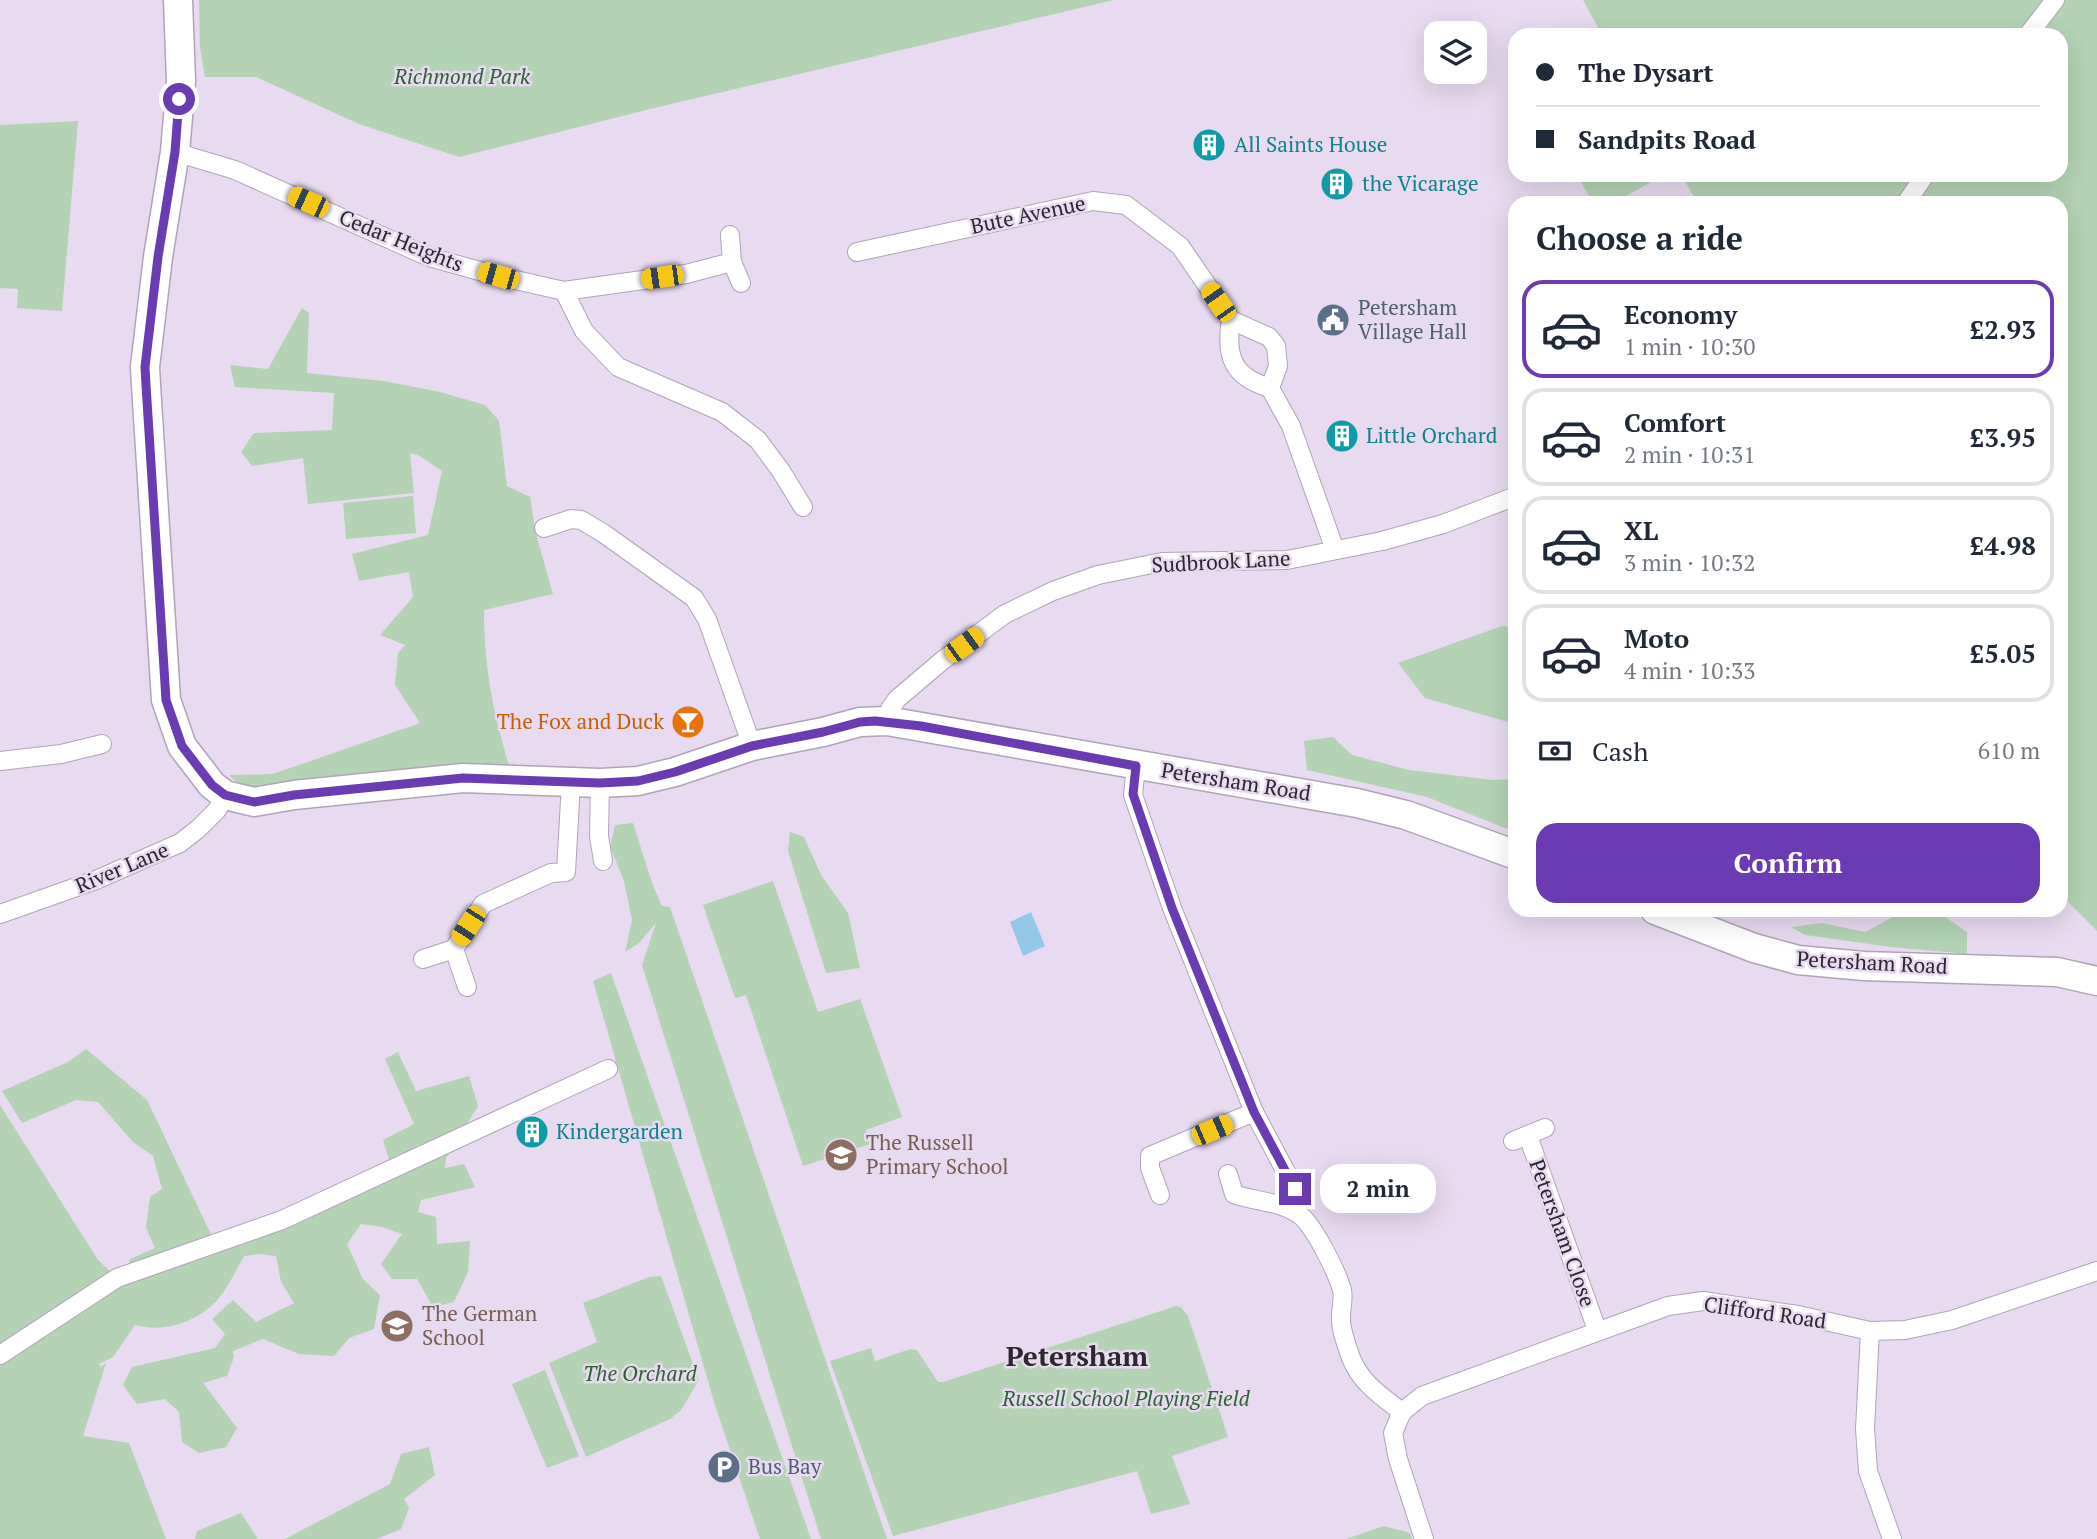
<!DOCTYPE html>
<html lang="en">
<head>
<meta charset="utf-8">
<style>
  body { margin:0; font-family:"PT Serif",serif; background:#f6f6f7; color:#1f2937; height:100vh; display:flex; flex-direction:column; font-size:26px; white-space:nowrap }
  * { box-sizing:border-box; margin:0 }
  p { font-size:23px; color:#747a83 }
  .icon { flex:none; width:38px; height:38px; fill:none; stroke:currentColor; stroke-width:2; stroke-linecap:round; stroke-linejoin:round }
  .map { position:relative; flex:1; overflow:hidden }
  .panel { position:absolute; left:1508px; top:196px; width:560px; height:721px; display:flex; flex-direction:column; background:#fff; border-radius:21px; box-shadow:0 7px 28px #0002 }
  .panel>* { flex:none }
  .guide { position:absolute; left:1508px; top:28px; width:560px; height:154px; border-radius:21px; box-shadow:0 7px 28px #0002; display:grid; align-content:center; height:154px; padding:0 28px; background:#fff }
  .fabs { position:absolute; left:1424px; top:21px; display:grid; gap:14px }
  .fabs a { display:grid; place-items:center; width:63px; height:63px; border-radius:14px; background:#fff; box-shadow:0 7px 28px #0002; font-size:35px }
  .end { position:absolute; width:32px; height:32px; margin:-16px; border:9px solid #6a3bb2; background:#fff; box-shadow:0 0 0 4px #fff }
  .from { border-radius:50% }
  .bubble { position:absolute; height:49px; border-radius:21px; background:#fff; box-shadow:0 7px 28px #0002; font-size:23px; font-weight:700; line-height:49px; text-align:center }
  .car { position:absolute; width:21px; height:42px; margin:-21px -10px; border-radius:9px; box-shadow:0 0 5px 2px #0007; background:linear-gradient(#f5c518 24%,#345 0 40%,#f5c518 0 76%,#345 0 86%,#f5c518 0) }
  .guide b { display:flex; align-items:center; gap:24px; height:66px; font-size:26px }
  .guide b+b { border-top:2px solid #e0e1e3 }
  .guide i { width:18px; height:18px; background:#1f2937 }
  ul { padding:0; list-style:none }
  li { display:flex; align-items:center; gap:21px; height:98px; margin:0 14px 10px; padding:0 14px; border:4px solid #e0e1e3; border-radius:21px }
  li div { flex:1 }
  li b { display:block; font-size:26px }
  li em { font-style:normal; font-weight:700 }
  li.current { border-color:#6a3bb2 }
  li>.icon { width:63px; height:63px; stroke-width:1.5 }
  h2 { padding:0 28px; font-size:32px; line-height:84px }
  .pay { display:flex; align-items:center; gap:18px; height:77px; padding:0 28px; font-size:26px }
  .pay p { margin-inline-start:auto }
  .cta { display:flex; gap:14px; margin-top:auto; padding:14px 28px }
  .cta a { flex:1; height:80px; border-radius:21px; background:#6a3bb2; color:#fff; font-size:28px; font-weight:700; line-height:80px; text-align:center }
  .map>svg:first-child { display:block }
  .green { fill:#b3d3b4 }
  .water { fill:#94c8e7 }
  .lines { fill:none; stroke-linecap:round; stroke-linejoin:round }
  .minor-casing { stroke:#b1a3b8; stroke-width:20 }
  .primary-casing { stroke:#b1a3b8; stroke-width:31 }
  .minor { stroke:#fff; stroke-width:18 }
  .primary { stroke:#fff; stroke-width:28 }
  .route { stroke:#6a3bb2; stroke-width:9 }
  .labels { text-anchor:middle; stroke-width:5; stroke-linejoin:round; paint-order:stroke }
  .park-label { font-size:21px; font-style:italic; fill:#2b6432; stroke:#e8daf0 }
  .culture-label { font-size:21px; fill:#0d838f; stroke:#e8daf0; text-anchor:start }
  .street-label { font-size:21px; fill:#2d2730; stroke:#e8daf0 }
  .service-label { font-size:21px; fill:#4e5e75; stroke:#e8daf0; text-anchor:start }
  .food-label { font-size:21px; fill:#c56008; stroke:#e8daf0; text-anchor:end }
  .education-label { font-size:21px; fill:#785e54; stroke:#e8daf0; text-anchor:start }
  .district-label { font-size:28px; font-weight:bold; fill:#2d2730; stroke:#e8daf0 }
</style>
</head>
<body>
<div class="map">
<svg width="2097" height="1539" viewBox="0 0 2097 1539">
  <rect width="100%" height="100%" fill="#e8daf0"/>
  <g class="green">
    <path d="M199,0h915l-464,109 -191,48 -100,-33 -103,-47h-51l-5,-29z"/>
    <path d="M1583,0h514v931l-34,-34 -1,-15v-679h-364l-17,-28h381v-140h-460z"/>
    <path d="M78,121l-16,190 -45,-3 1,-19 -18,-1v-163z"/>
    <path d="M1577,175h75l3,5 -42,23h-20z"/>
    <path d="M302,308l7,5 -2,60 77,8 56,11 45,13 14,16 8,65 23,11 6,37 17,60 -69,16c0,59 9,100 25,155l-248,26 -19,-4 -13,-12 44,-1 147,-51 -25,-38 3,-32 7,-8 -25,-10 33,-38 -4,-25 -50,9 -7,-27 76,-19 14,-64 -24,-16 -8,-2 4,40 -106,11 -5,-46 -51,8 -11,-14 13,-19 78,-3 2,-37 -99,-6 -5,-22 38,4z"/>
    <path d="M413,496l3,37 -70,6 -3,-36z"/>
    <path d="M1502,626l13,1v97l-90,-26 -27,-35z"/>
    <path d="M1333,737l19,18 57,15 84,10 22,-1v53l-88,-35 -120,-27 -3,-29z"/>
    <path d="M633,823l19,60 10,23 8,1 217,632h-66l-179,-574 14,-42 -17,20 -14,9 7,-32 -8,-39 -14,-34 5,-22z"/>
    <path d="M790,832l14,5 17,38 27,38 12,55 -34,5 -38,-122z"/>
    <path d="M773,881l45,131 42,-13 42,118 -36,13 4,14 -67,22 -57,-171 -11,3 -32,-93z"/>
    <path d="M1906,910h29l32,22v22l-76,-7 -86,-12 -14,-8 31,-4 43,9z"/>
    <path d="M611,973l200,566h-51l-46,-137 -121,-421z"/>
    <path d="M86,1049l61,51 71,149 150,-59 26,-13 -11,-37 31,-16 -29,-65 13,-7 18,39 53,-15 9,30 -32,52 -1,10 19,-4 11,23 -54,13 -3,12 18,5 1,27 33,-3 -2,31 -14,30 -21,5 -16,-28h-25l-11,-15 21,-30 -20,-7 -21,-3 -14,20 16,35 17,16 -6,34 -25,9 -15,18 -35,-2 -36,-15 -30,12 1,6 -7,19 -24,7 34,45 -11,19 -27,6 -17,-11 -3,-30 -14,-13 -28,5 -14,-19 9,-18 83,-19 10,-14 -13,-15 21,-19 23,22 38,-19 -13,-21 -5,-26 -16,-2 -16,2c-7,13 -14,27 -22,38 -18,26 -57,40 -87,31l-22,32 -14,7 1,3 6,-4 -23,73 46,7 37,96h-166v-434l98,155 19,18h8l5,-19 25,-11 -9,-20 4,-31 12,-8 -9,-33 -20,-14 -35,-40 -22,-2 -54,23 -20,-32 66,-29z"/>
    <path d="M661,1276l38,104 -18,30 -11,9 -84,38 -37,-94 48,-21 -14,-39 66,-26z"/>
    <path d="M1176,1306l5,1 7,9 40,121 -56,19 18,48 -39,10 -14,-43 -244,65 -63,-175 41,-13 4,13 35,-12 7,1 21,32h5z"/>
    <path d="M545,1370l34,86 -32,12 -35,-84z"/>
    <path d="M429,1447l6,28 -31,24 5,9 -8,21 -24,10h-92l105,-55 11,-30z"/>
    <path d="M241,1513l17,26h-63l2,-8z"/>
    <path d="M1384,1526l26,7 2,6h-66z"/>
  </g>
  <path class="water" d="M1031,912l14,34 -22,10 -13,-34z"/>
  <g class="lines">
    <defs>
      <g id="minor">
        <path d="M2028,35l27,-35"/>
        <path d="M175,152l60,18 194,87 69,19 66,15 122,-17 46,-12 -2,-27"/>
        <path d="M1906,203l19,-28"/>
        <path d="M857,252l236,-51 33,4 54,41 51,74 38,17 7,9 2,20 -8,22 21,38 44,124"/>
        <path d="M732,262l9,21"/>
        <path d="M564,291l20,40 34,36 104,45 36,28 23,31 22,36"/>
        <path d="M1231,320c-6,37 2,57 39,68"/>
        <path d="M544,528l27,-9 10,1 22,13 91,65 13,21 45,127"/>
        <path d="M887,721l3,-12 7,-10 46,-39 62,-46 48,-23 45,-16 64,-13 125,-2 95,-19 61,-17 73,-28"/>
        <path d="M0,761l61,-7 41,-10"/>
        <path d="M1136,766l-3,29 39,113 82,204 41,77"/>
        <path d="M600,783l-1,53 4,25"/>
        <path d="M0,914l96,-34 84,-37 18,-14 19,-19 8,-15"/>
        <path d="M454,949l13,38"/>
        <path d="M423,959l31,-10 29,-45 68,-31 15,-1 5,-90"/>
        <path d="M1528,1136l69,194"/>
        <path d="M1513,1141l32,-13"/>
        <path d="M1228,1174l6,20c22,8 46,7 66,21 14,11 37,57 42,75 2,8 -1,18 -1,26 -1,13 6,30 10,42 10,25 30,38 51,54"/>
        <path d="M1160,1195l-10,-27v-12l104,-44"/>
        <path d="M1870,1331l-5,98 3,42 24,68"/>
        <path d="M0,1355l117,-77 165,-58 326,-151"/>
        <path d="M1402,1412l20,-16 246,-90 35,-5 95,14 72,16 35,-1 47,-10 145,-49"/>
        <path d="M1402,1412l-9,21 5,26 26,80"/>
      </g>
      <g id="primary">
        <path d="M178,0l3,81 -6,71 -17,105 -13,110 1,18 20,315 16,46 30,39 13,10 29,7 40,-7 169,-17 137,5 38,-2 37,-9 77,-26 71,-14 37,-10 27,-1 470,82 49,12 110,40"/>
        <path d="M1655,910l99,38 44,12 66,6 193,6 40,9"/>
      </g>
    </defs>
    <use href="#minor" class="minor-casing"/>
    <use href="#primary" class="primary-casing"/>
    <use href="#minor" class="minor"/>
    <use href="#primary" class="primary"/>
  </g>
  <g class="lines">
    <path class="route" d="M179,99l-4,53 -17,105 -13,110 1,18 20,315 16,46 30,39 13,10 29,7 40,-7 169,-17 137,5 38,-2 37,-9 77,-26 71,-14 37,-10 15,-1 46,5 215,40 -3,28 39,114 82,204 41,77"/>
  </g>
  <defs>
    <symbol id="building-disc" viewBox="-11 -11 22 22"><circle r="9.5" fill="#0f9aa8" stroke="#e8daf0"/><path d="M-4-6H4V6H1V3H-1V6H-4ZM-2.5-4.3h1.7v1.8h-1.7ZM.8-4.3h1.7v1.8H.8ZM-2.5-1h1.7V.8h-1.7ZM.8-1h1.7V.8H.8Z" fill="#fff"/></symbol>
    <symbol id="civic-disc" viewBox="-11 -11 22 22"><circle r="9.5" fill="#5c6f8a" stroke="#e8daf0"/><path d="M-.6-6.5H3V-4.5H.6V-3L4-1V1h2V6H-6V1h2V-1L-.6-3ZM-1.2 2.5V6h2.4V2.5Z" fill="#fff"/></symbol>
    <symbol id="bar-disc" viewBox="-11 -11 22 22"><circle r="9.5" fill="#e8710a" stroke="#e8daf0"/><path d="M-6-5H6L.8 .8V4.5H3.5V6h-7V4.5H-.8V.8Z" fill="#fff"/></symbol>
    <symbol id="school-disc" viewBox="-11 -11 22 22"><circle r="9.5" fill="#8d6e63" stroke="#e8daf0"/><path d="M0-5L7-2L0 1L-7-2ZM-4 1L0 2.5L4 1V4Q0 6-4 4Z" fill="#fff"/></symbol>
    <symbol id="parking-disc" viewBox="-11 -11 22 22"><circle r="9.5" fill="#5c6f8a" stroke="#e8daf0"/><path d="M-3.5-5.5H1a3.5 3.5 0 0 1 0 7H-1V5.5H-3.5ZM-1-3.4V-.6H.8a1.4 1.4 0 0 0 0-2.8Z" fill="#fff"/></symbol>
  </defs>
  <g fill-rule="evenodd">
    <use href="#building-disc" x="1190" y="126" width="38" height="38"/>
    <use href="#building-disc" x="1318" y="165" width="38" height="38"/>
    <use href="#civic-disc" x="1314" y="301" width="38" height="38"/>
    <use href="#building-disc" x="1323" y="417" width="38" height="38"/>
    <use href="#bar-disc" x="669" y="703" width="38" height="38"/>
    <use href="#building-disc" x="513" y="1113" width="38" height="38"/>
    <use href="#school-disc" x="822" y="1136" width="38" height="38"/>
    <use href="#school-disc" x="378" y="1307" width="38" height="38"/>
    <use href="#parking-disc" x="705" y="1448" width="38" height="38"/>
  </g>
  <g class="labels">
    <g class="park-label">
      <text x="462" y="84">Richmond Park</text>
      <text x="640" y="1381">The Orchard</text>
      <text x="1126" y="1406">Russell School Playing Field</text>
    </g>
    <g class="culture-label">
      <text x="1234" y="152">All Saints House</text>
      <text x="1362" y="191">the Vicarage</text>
      <text x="1366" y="443">Little Orchard</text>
      <text x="556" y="1139">Kindergarden</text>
    </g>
    <g class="street-label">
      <text transform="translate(1028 215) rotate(-12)" y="7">Bute Avenue</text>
      <text transform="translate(401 241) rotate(22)" y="7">Cedar Heights</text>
      <text transform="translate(1221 562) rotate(-3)" y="7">Sudbrook Lane</text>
      <text transform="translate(1236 782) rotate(9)" y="7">Petersham Road</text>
      <text transform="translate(122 868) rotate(-23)" y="7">River Lane</text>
      <text transform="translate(1872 963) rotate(3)" y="7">Petersham Road</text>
      <text transform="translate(1562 1233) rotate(70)" y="7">Petersham Close</text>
      <text transform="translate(1765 1313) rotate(8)" y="7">Clifford Road</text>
    </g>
    <g class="service-label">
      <text x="1358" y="315">Petersham<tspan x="1358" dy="24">Village Hall</tspan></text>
      <text x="748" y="1474">Bus Bay</text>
    </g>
    <g class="food-label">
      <text x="664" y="729">The Fox and Duck</text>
    </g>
    <g class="education-label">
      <text x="866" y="1150">The Russell<tspan x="866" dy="24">Primary School</tspan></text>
      <text x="422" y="1321">The German<tspan x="422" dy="24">School</tspan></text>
    </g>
    <g class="district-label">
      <text x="1077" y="1366">Petersham</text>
    </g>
  </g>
</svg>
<div class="fabs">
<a><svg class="icon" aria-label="layers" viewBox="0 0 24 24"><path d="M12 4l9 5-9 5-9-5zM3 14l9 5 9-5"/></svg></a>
</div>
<i class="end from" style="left:179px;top:99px"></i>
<i class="end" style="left:1295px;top:1189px"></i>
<div class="bubble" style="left:1320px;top:1164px;width:116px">2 min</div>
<i class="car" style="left:308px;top:202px;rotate:294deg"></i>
<i class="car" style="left:498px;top:276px;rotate:286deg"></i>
<i class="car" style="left:662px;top:277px;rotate:262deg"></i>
<i class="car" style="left:1218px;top:302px;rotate:325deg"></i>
<i class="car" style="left:964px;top:645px;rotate:54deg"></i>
<i class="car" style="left:468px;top:926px;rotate:213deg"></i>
<i class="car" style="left:1212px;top:1130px;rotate:67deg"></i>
<div class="guide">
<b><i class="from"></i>The Dysart</b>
<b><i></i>Sandpits Road</b>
</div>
<section class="panel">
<h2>Choose a ride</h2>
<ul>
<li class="current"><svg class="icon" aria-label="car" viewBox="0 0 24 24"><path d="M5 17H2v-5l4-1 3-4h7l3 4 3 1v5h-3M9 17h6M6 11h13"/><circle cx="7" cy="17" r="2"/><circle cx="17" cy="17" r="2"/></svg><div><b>Economy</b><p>1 min · 10:30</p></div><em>£2.93</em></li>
<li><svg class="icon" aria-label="car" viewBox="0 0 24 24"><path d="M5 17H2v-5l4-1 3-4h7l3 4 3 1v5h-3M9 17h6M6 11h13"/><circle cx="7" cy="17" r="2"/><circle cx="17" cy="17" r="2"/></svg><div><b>Comfort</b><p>2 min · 10:31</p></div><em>£3.95</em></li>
<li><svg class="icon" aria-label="car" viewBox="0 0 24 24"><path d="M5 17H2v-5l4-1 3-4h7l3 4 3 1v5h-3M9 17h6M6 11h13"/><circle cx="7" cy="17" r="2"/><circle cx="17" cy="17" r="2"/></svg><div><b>XL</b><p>3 min · 10:32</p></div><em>£4.98</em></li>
<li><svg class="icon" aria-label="car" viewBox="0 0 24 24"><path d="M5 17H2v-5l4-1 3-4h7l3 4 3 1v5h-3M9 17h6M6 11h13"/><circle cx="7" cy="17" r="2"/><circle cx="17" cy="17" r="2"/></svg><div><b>Moto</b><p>4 min · 10:33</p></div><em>£5.05</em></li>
</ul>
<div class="pay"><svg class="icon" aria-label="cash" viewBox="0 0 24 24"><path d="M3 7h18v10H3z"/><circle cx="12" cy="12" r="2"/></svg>Cash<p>610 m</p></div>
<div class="cta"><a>Confirm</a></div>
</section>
</div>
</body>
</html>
